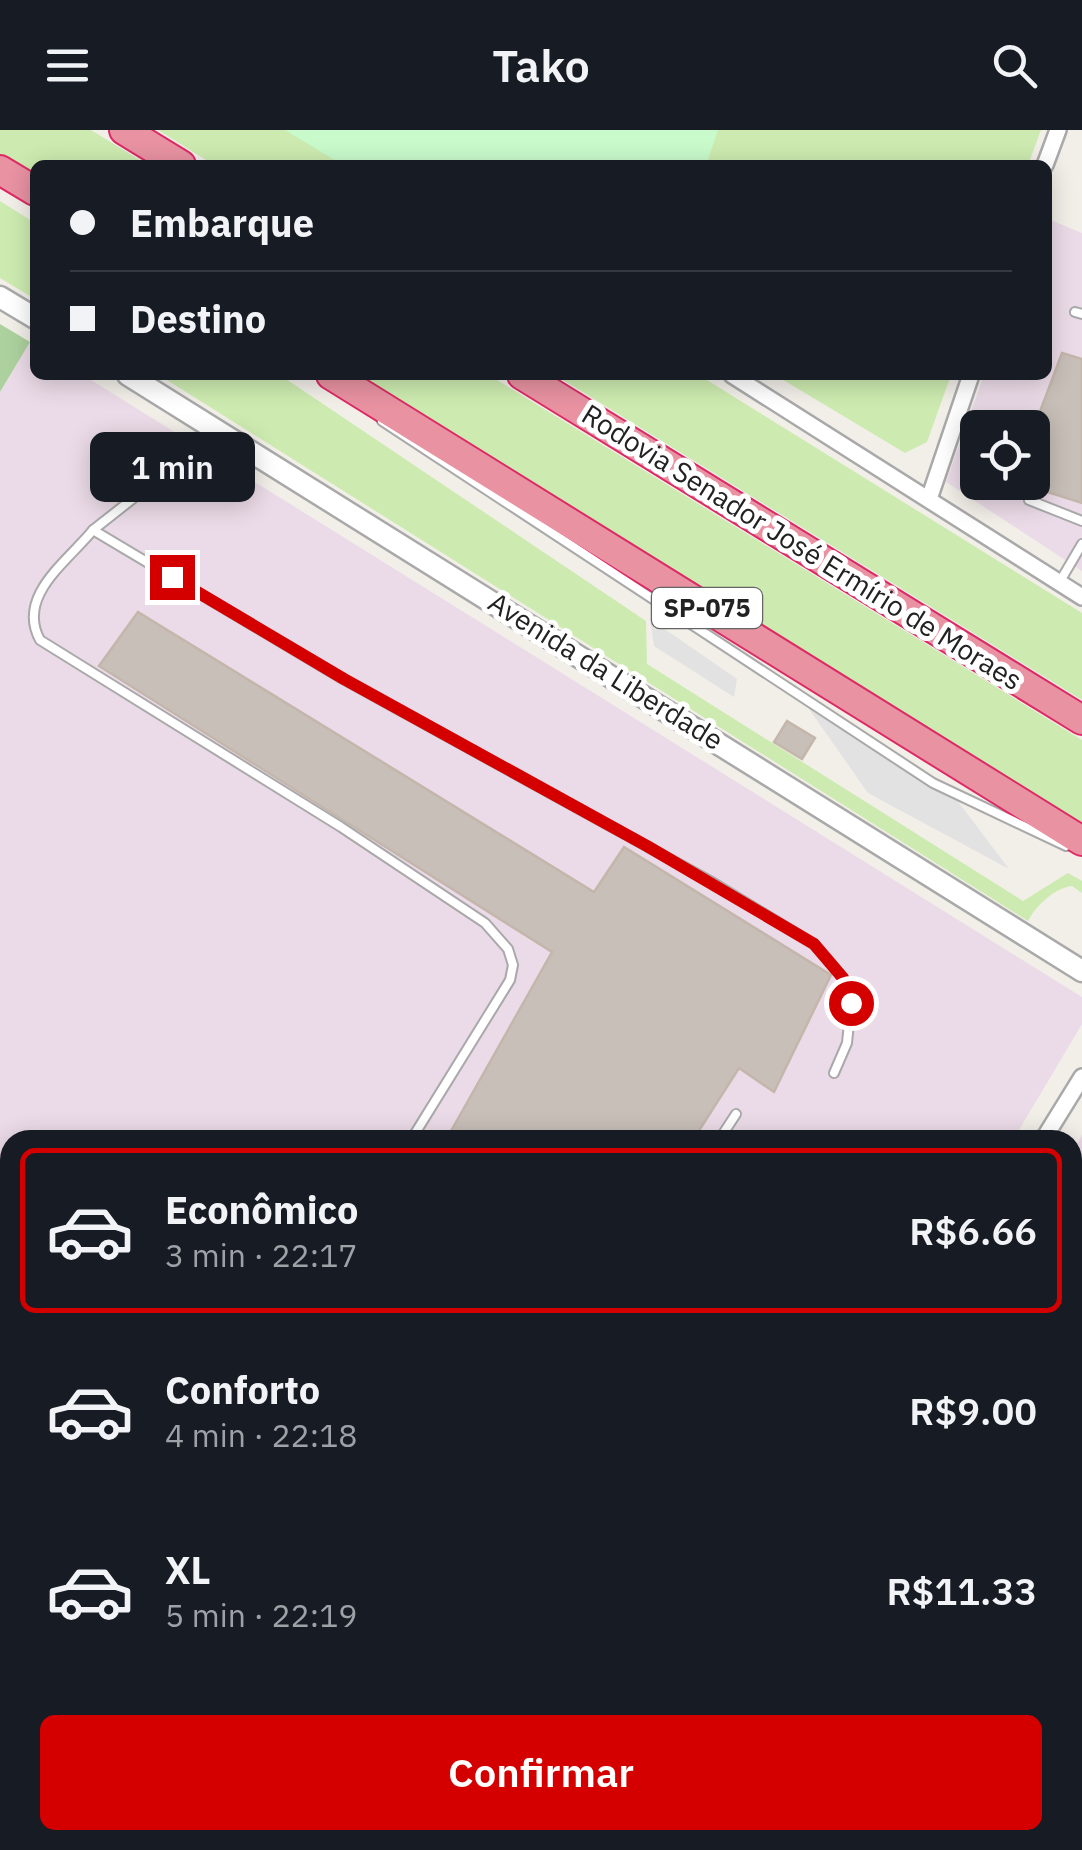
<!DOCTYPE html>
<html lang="pt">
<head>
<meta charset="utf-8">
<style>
  body { margin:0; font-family:"IBM Plex Sans",sans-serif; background:#20242c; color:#f1f3f6; height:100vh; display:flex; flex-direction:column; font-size:38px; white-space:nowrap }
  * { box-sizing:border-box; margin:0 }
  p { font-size:32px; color:#9ea1a6 }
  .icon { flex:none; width:55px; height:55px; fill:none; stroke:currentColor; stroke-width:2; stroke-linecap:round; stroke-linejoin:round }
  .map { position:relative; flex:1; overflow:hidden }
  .details { position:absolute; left:0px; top:1000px; width:1082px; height:720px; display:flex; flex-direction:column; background:#171b24; border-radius:30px 30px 0 0; box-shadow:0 5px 25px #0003 }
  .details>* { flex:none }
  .guide { position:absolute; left:30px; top:30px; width:1022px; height:220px; border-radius:15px; box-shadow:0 5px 25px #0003; display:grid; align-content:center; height:220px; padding:0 40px; background:#171b24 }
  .buttons { position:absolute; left:960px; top:280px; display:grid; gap:20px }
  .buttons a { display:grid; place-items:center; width:90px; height:90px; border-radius:15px; background:#171b24; box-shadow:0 5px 25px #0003; font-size:50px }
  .end { position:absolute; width:45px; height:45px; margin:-22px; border:12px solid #d40000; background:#fff; box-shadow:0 0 0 5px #fff }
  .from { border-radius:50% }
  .bubble { position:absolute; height:70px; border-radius:15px; background:#171b24; box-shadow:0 5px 25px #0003; font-size:32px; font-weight:600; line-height:70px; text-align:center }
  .guide b { display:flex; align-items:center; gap:35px; height:95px; font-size:38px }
  .guide b+b { border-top:2px solid #363941 }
  .guide i { width:25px; height:25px; background:#f1f3f6 }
  ul { padding:18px 0 0; list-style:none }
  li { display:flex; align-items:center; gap:30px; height:165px; margin:0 20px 15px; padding:0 20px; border:5px solid transparent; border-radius:15px }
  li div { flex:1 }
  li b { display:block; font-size:38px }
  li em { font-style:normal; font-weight:600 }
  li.selected { border-color:#d40000 }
  li>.icon { width:90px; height:90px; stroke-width:1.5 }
  .action { display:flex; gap:20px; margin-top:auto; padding:20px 40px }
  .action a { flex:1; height:115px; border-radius:15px; background:#d40000; color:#fff; font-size:40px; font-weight:600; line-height:115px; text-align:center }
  header { display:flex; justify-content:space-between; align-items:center; height:130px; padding:0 40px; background:#171b24; font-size:45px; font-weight:600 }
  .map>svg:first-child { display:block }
  .industrial { fill:#ebdbe8; fill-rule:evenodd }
  .grass { fill:#cdebb0 }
  .forest { fill:#add19e }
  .park { fill:#c8facc }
  .parking { fill:#e2e2e2 }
  .building { fill:#c7bfb8; stroke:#c4b6ab; stroke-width:2.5 }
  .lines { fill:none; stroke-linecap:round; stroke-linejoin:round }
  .service-casing { stroke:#a9a9a9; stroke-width:12 }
  .minor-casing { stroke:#a9a9a9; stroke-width:20 }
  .tertiary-casing { stroke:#a9a9a9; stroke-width:25 }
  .motorway-casing { stroke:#dc2a67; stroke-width:32 }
  .service { stroke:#fff; stroke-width:8 }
  .minor { stroke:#fff; stroke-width:15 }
  .tertiary { stroke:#fff; stroke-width:20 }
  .motorway { stroke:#e892a2; stroke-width:28 }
  .route { stroke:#d40000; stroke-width:12 }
  .labels { text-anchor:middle; stroke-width:10; stroke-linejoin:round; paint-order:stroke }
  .shield { fill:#fff; stroke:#646464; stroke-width:2.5 }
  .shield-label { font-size:25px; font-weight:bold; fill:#222 }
  .street-label { font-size:28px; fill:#222; stroke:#fff }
</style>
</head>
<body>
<header><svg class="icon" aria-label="menu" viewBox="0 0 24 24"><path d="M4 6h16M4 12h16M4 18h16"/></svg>Tako<svg class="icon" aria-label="search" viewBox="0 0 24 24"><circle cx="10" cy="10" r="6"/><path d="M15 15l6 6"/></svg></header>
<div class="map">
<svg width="1082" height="1720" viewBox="0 0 1082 1720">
  <rect width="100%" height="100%" fill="#f2efe9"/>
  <g class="industrial">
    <path d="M1048,89l34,14v338l-136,-89 38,-107h64zM978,298h54v54h-54z"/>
    <path d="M30,212l5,3v30h48l999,622v27l-69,116h-1003v329l-10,-8v-1069z"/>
    <path d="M1082,1005v715h-388l6,-10h372v-688z"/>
    <path d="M546,1710h55l-6,10h-32z"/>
  </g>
  <g class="grass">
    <path d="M0,0h91l57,35h-113v15l-35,-22z"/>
    <path d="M158,0h128l60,35h-132z"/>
    <path d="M541,0h500l-13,35h-521z"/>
    <path d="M0,71l35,22v76l-35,-21z"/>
    <path d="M159,245h121l366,246 1,43 376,237 45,-28 14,8v12l-10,-7c-18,2 -36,20 -44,35z"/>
    <path d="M351,245h138l593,365v87z"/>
    <path d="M555,245h144l383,238v87z"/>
    <path d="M775,245h176l-24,67 -22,11z"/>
  </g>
  <g class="forest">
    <path d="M0,194l30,18 -30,50z"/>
    <path d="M0,1331l10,8v303l-10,13z"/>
  </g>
  <path class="park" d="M285,0h433l-12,35h-363z"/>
  <g class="parking">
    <path d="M650,489l87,60 -3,18 -80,-51z"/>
    <path d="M802,569l148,92 59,78 -141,-76z"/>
  </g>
  <g class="building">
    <path d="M1062,223l20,6v144l-50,-16v-54z"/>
    <path d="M138,482l456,280 30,-45 207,128 -57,117 -35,-24 -46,72h-247l106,-188 -453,-286z"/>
    <path d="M787,591l28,17 -13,21 -28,-17z"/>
  </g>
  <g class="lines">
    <defs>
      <g id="service">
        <path d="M1075,182l7,2"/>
        <path d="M382,291l551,362 133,63"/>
        <path d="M1029,370l53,21"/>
        <path d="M93,400l122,-96"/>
        <path d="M1059,453l23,-39"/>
        <path d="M411,1010l99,-160 3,-15 -5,-16 -23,-26 -144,-96 -301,-187c-24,-44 27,-78 53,-110l250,149 367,202 104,63 29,34 8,25 -4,40 -13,30"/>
        <path d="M719,1010l17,-26"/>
        <path d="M1072,1034l10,6"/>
        <path d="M1072,1153l10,-3"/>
        <path d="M33,1720l4,-10"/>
      </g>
      <g id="minor">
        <path d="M1045,35l13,-35"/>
        <path d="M732,245l350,222"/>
        <path d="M929,369l42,-124"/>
        <path d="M1043,1010l39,-63"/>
        <path d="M607,1720l6,-10"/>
      </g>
      <g id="tertiary">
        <path d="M0,167l35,21"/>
        <path d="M128,245l954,596"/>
      </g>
      <g id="motorway">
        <path d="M124,0l57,35"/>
        <path d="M0,40l35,21"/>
        <path d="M331,245l751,466"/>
        <path d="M522,245l560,345"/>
      </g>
    </defs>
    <use href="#service" class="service-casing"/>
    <use href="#minor" class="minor-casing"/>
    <use href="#tertiary" class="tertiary-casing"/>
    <use href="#motorway" class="motorway-casing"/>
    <use href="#service" class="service"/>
    <use href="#minor" class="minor"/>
    <use href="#tertiary" class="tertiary"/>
    <use href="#motorway" class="motorway"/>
  </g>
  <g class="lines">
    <path class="route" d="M172,447l172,102 303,167 167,98 29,34 8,25"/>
  </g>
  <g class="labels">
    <rect class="shield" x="652" y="458" width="110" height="40" rx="8"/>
    <g class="shield-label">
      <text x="707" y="487">SP-075</text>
    </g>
    <g class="street-label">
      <text transform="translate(802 417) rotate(32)" y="10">Rodovia Senador José Ermírio de Moraes</text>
      <text transform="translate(606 541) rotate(32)" y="10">Avenida da Liberdade</text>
    </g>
  </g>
</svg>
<div class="buttons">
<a><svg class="icon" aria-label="locate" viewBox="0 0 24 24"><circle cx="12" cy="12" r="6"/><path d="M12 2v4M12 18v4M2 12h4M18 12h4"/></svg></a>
</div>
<i class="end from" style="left:851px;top:873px"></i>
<i class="end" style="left:172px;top:447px"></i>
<div class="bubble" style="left:90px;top:302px;width:165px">1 min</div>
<div class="guide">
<b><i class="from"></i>Embarque</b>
<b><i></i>Destino</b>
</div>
<section class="details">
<ul>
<li class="selected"><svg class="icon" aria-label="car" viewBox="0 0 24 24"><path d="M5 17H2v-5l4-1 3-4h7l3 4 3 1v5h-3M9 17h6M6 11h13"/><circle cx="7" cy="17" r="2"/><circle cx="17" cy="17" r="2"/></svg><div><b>Econômico</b><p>3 min · 22:17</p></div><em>R$6.66</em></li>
<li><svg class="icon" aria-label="car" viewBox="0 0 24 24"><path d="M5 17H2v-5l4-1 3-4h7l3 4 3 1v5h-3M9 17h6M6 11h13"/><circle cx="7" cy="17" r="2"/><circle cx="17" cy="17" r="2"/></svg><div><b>Conforto</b><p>4 min · 22:18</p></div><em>R$9.00</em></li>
<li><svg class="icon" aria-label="car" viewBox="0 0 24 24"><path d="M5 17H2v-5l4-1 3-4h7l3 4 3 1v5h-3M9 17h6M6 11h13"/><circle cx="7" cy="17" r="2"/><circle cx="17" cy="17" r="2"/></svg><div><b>XL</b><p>5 min · 22:19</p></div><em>R$11.33</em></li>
</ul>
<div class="action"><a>Confirmar</a></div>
</section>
</div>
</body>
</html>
